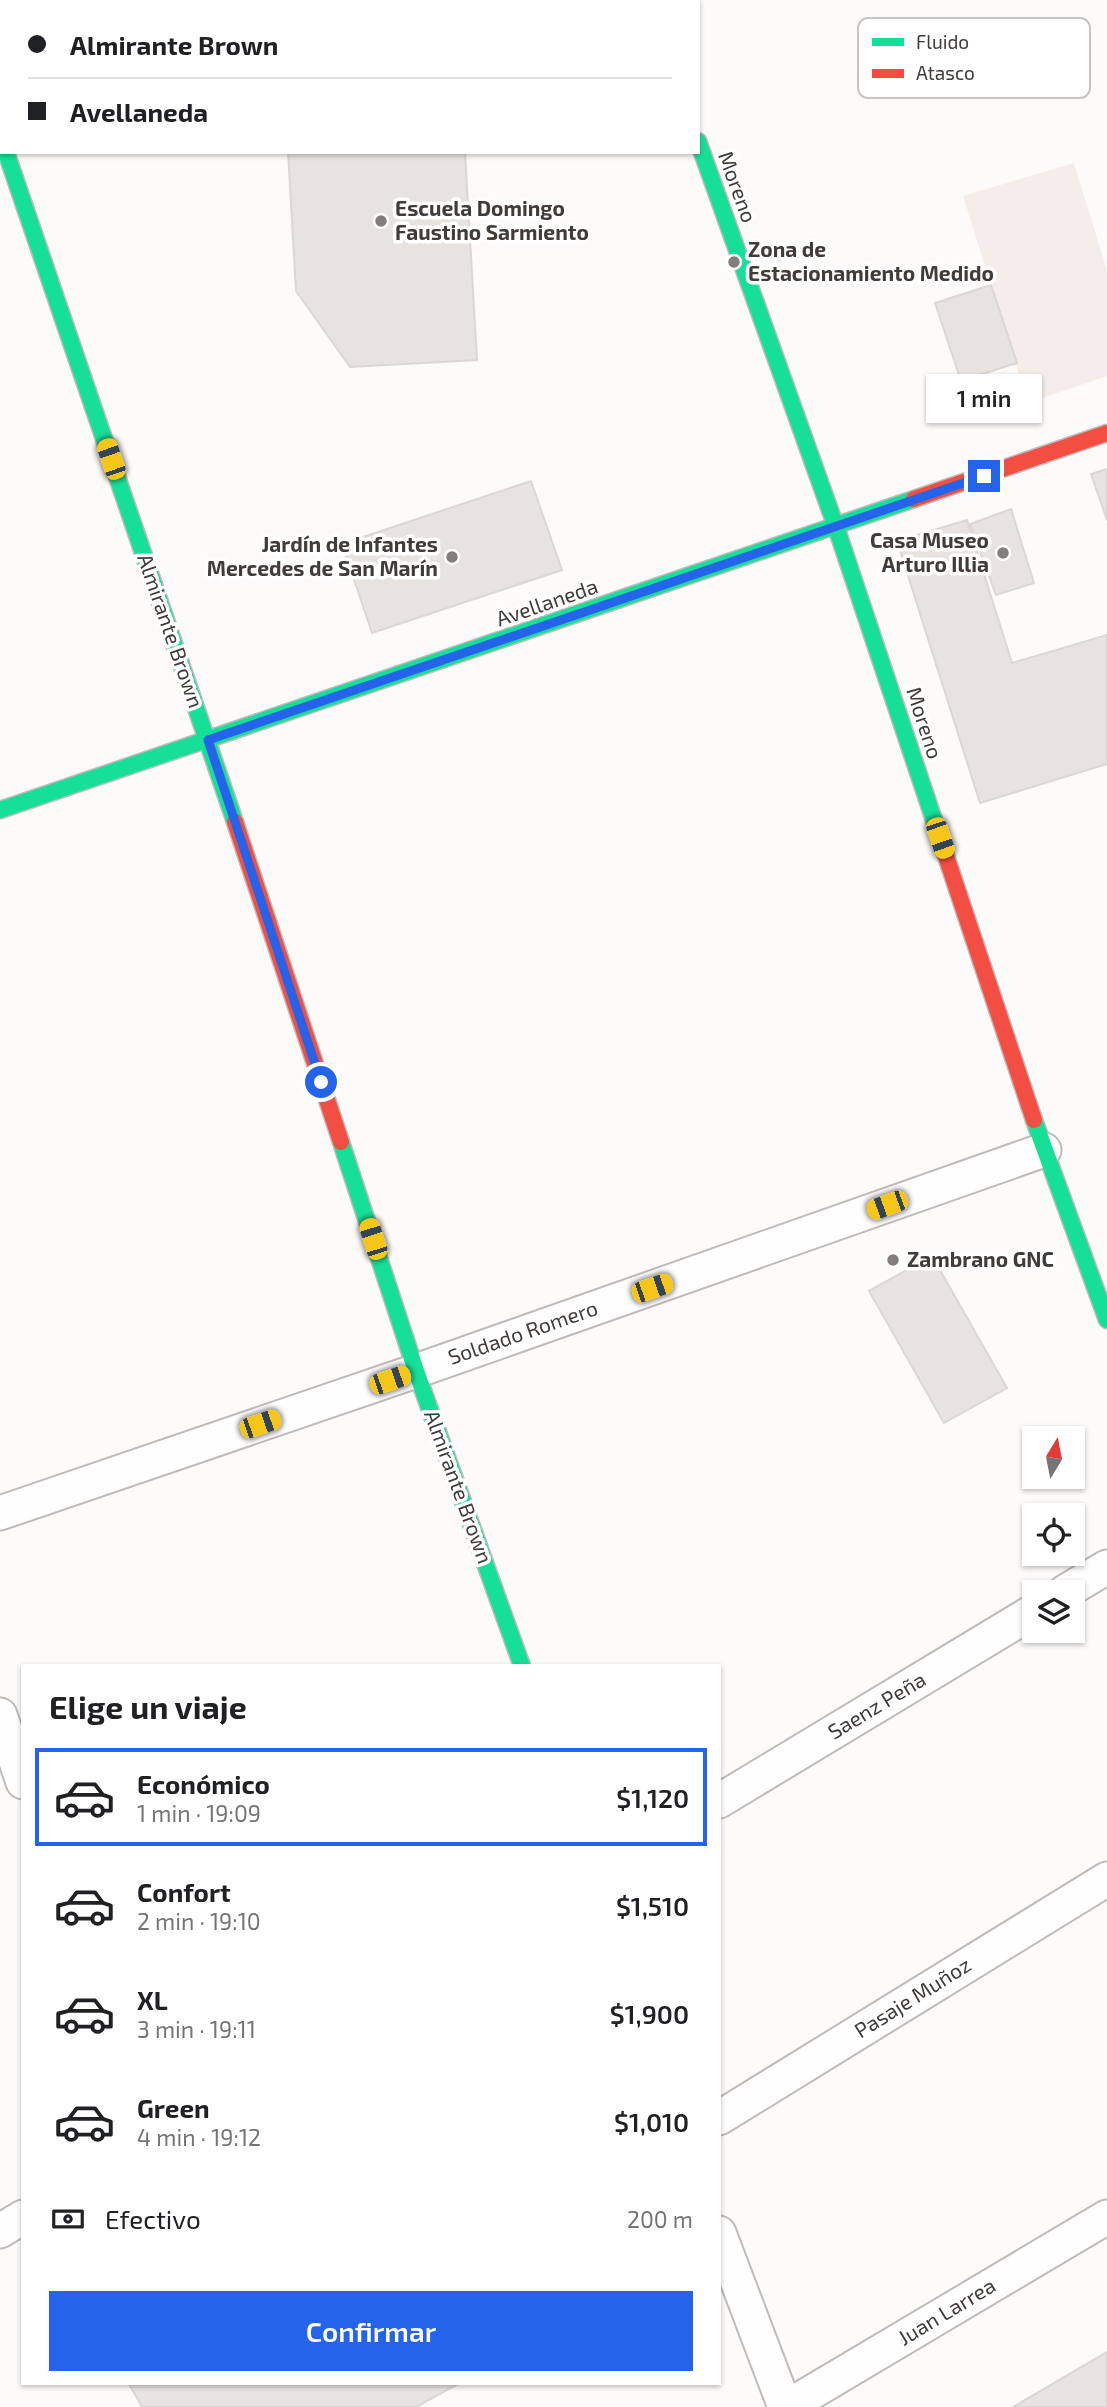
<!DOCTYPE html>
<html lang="es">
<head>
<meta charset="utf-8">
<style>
  body { margin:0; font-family:"Exo 2",sans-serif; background:#f2f2f2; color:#202124; height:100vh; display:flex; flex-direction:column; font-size:26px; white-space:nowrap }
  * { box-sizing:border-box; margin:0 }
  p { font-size:23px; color:#757577 }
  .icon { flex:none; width:38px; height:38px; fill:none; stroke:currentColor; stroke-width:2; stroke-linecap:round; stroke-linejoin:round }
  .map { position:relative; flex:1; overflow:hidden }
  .drawer { position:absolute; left:21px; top:1664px; width:700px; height:721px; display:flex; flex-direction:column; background:#fff; border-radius:0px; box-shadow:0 2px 5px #0004 }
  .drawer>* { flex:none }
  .banner { position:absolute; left:0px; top:0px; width:700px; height:154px; box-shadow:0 2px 5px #0004; display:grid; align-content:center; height:154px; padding:0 28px; background:#fff }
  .needle { width:46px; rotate:10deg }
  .buttons { position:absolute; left:1022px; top:1426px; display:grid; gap:14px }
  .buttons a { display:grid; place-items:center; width:63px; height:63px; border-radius:0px; background:#fff; box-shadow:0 2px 5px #0004; font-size:35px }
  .end { position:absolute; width:32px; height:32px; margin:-16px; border:9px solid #2563eb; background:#fff; box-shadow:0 0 0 4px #fff }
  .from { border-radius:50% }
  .bubble { position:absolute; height:49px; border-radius:0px; background:#fff; box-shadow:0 2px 5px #0004; font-size:23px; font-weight:600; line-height:49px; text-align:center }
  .car { position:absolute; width:21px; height:42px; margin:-21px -10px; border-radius:9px; box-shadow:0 0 5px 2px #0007; background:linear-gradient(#f5c518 24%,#345 0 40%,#f5c518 0 76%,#345 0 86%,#f5c518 0) }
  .banner b { display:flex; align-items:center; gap:24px; height:66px; font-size:26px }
  .banner b+b { border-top:2px solid #e0e0e0 }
  .banner i { width:18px; height:18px; background:#202124 }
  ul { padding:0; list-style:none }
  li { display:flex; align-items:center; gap:21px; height:98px; margin:0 14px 10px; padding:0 14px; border:4px solid transparent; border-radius:0px }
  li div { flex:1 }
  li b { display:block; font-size:26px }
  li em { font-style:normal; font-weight:600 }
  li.selected { border-color:#2563eb }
  li>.icon { width:63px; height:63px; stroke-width:1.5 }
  h2 { padding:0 28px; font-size:32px; line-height:84px }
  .pay { display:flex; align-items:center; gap:18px; height:77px; padding:0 28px; font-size:26px }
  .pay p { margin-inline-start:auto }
  .cta { display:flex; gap:14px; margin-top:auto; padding:14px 28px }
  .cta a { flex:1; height:80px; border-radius:0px; background:#2563eb; color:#fff; font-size:28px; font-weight:600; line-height:80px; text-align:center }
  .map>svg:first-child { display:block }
  .built { fill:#f5ede9 }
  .building { fill:#e7e3e1; stroke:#dbd7d6; stroke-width:2 }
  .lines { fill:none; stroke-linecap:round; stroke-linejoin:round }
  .street-casing { stroke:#bfbbb9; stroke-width:37 }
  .fast-casing { stroke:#bfbbb9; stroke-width:19 }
  .jam-casing { stroke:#bfbbb9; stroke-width:19 }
  .street { stroke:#fffefe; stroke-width:33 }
  .fast { stroke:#16e098; stroke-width:16 }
  .jam { stroke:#f24e42; stroke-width:16 }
  .route { stroke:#2563eb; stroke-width:9 }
  .poi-dot { fill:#837e7d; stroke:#fff; stroke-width:2.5 }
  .labels { text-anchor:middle; stroke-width:7; stroke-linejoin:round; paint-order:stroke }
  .street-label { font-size:21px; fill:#413b39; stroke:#fff }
  .poi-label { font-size:21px; font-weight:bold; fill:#413b39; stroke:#fff; text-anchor:start }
  .key { fill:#fff; stroke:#c6c4c4; stroke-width:2 }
  .key-label { font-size:19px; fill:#413b39 }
</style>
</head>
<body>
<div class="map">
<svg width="1107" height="2407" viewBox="0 0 1107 2407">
  <rect width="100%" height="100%" fill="#fdfbfa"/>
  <path class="built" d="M1074,163l33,107v106l-79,27 -65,-207z"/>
  <g class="building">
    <path d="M288,152h177l12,208 -127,7 -54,-76z"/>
    <path d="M991,285l26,78 -56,18 -26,-78z"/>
    <path d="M1107,469v51l-16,-46z"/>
    <path d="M531,481l31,89 -190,63 -30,-89z"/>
    <path d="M1011,509l23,74 -38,12 -26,-71z"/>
    <path d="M967,520l45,143 95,-28v129l-127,39 -83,-262z"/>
    <path d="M932,1256l75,132 -63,35 -75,-132z"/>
    <path d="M1107,2352v55h-94z"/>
    <path d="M129,2384h329l-42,23h-274z"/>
  </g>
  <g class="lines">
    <defs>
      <g id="street">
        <path d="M307,2l5,-2"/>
        <path d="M0,108l2,-1"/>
        <path d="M0,1513l416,-142 628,-221"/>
        <path d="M1065,1592l42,-25"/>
        <path d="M0,1715l23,67"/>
        <path d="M719,1801l315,-190"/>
        <path d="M719,2118l388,-239"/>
        <path d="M0,2231l23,-14"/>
        <path d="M719,2233l66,174"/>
        <path d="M787,2407l320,-190"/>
      </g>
      <g id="fast">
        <path d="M648,0l1,2"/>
        <path d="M698,141l138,386 105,314"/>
        <path d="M6,152l229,670"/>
        <path d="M0,810l914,-311"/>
        <path d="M1034,1120l73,200"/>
        <path d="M341,1142l75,229 106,295"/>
      </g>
      <g id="jam">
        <path d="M914,499l193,-66"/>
        <path d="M235,822l106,320"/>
        <path d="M941,841l93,279"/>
      </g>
    </defs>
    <use href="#street" class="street-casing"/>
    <use href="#fast" class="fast-casing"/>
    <use href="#jam" class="jam-casing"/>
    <use href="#street" class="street"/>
    <use href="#fast" class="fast"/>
    <use href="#jam" class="jam"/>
  </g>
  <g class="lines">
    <path class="route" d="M321,1082l-113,-342 776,-264"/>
  </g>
  <g class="poi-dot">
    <circle cx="381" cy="221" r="7"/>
    <circle cx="734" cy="262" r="7"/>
    <circle cx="1003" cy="553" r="7"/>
    <circle cx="452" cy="557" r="7"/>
    <circle cx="893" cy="1260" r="7"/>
  </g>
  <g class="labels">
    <g class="street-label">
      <text transform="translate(737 187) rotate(70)" y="7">Moreno</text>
      <text transform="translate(547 603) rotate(-19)" y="7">Avellaneda</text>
      <text transform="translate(170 631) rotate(71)" y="7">Almirante Brown</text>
      <text transform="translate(924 723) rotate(72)" y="7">Moreno</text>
      <text transform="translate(523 1333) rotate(-19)" y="7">Soldado Romero</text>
      <text transform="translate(458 1487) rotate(70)" y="7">Almirante Brown</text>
      <text transform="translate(877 1706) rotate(-31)" y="7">Saenz Peña</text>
      <text transform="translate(913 1998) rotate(-32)" y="7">Pasaje Muñoz</text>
      <text transform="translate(947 2312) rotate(-31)" y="7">Juan Larrea</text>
    </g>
    <g class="poi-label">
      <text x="395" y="216">Escuela Domingo<tspan x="395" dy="24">Faustino Sarmiento</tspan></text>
      <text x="748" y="257">Zona de<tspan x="748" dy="24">Estacionamiento Medido</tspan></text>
      <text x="989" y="548" text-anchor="end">Casa Museo<tspan x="989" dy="24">Arturo Illia</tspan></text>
      <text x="438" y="552" text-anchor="end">Jardín de Infantes<tspan x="438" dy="24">Mercedes de San Marín</tspan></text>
      <text x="907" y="1267">Zambrano GNC</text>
    </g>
  </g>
  <rect x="858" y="18" width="232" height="80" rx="10" class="key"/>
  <rect x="872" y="38" width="32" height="8" fill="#16e098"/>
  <rect x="872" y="69" width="32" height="9" fill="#f24e42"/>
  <g class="key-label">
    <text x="916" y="49">Fluido</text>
    <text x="916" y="80">Atasco</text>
  </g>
</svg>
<div class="buttons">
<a><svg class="needle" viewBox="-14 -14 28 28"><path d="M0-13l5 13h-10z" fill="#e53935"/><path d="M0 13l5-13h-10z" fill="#757577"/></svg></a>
<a><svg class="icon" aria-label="locate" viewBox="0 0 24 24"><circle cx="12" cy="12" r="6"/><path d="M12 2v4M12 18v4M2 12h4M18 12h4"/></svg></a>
<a><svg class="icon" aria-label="layers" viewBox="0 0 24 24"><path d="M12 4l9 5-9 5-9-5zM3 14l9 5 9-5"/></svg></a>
</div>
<i class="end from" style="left:321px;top:1082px"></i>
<i class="end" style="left:984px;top:476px"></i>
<div class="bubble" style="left:926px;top:374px;width:116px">1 min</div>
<i class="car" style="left:111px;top:459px;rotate:341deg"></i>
<i class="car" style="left:940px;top:838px;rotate:161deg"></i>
<i class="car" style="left:887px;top:1205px;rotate:250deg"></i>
<i class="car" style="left:373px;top:1239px;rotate:342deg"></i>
<i class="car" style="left:652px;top:1288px;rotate:71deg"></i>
<i class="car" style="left:390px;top:1380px;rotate:71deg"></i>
<i class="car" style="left:260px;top:1424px;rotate:71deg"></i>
<div class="banner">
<b><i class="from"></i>Almirante Brown</b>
<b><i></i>Avellaneda</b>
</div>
<section class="drawer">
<h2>Elige un viaje</h2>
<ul>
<li class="selected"><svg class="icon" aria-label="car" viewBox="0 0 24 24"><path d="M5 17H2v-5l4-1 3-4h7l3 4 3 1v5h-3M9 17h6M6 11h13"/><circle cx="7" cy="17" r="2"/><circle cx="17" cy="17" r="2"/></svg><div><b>Económico</b><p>1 min · 19:09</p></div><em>$1,120</em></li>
<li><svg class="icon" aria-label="car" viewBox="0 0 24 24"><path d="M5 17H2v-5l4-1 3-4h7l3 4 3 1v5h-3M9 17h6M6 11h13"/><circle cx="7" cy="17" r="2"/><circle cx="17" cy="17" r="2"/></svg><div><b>Confort</b><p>2 min · 19:10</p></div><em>$1,510</em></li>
<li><svg class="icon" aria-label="car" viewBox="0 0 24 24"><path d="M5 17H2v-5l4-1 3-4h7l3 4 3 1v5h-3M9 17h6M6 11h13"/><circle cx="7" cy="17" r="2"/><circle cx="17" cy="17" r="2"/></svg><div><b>XL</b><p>3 min · 19:11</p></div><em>$1,900</em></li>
<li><svg class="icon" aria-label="car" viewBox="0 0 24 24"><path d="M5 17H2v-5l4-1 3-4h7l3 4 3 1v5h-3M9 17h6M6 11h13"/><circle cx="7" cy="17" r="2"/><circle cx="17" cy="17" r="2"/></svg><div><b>Green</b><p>4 min · 19:12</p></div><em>$1,010</em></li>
</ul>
<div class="pay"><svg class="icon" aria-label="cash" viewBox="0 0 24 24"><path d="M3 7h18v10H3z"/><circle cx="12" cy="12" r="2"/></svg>Efectivo<p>200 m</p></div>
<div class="cta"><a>Confirmar</a></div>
</section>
</div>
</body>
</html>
